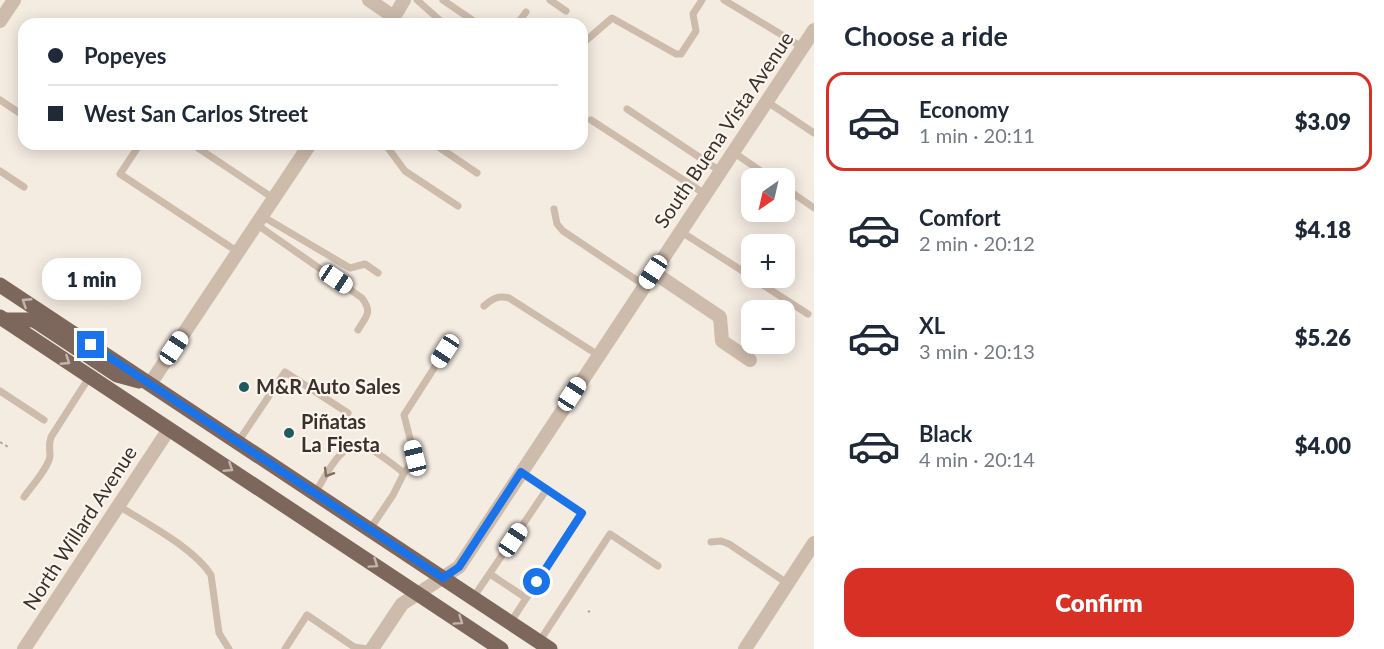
<!DOCTYPE html>
<html lang="en">
<head>
<meta charset="utf-8">
<style>
  body { margin:0; font-family:Lato,sans-serif; background:#f2f2f3; color:#1f2937; height:100vh; display:flex; flex-direction:column; font-size:22px; white-space:nowrap }
  * { box-sizing:border-box; margin:0 }
  p { font-size:20px; color:#747a83 }
  .icon { flex:none; width:33px; height:33px; fill:none; stroke:currentColor; stroke-width:2; stroke-linecap:round; stroke-linejoin:round }
  .map { position:relative; flex:1; overflow:hidden }
  .sheet { display:flex; flex-direction:column; background:#fff; width:570px }
  .sheet>* { flex:none }
  .banner { position:absolute; left:18px; top:18px; width:570px; height:132px; border-radius:18px; box-shadow:0 3px 15px #0003; display:grid; align-content:center; height:132px; padding:0 30px; background:#fff }
  .needle { width:39px; rotate:214deg }
  .controls { position:absolute; left:741px; top:168px; display:grid; gap:12px }
  .controls a { display:grid; place-items:center; width:54px; height:54px; border-radius:12px; background:#fff; box-shadow:0 3px 15px #0003; font-size:30px }
  .end { position:absolute; width:27px; height:27px; margin:-14px; border:8px solid #1a73e8; background:#fff; box-shadow:0 0 0 3px #fff }
  .from { border-radius:50% }
  .bubble { position:absolute; height:42px; border-radius:18px; background:#fff; box-shadow:0 3px 15px #0003; font-size:20px; font-weight:800; line-height:42px; text-align:center }
  .car { position:absolute; width:18px; height:36px; margin:-18px -9px; border-radius:8px; box-shadow:0 0 4px 2px #0007; background:linear-gradient(#fff 24%,#345 0 40%,#fff 0 76%,#345 0 86%,#fff 0) }
  .banner b { display:flex; align-items:center; gap:21px; height:57px; font-size:22px }
  .banner b+b { border-top:2px solid #e0e1e3 }
  .banner i { width:15px; height:15px; background:#1f2937 }
  ul { padding:0; list-style:none }
  li { display:flex; align-items:center; gap:18px; height:99px; margin:0 12px 9px; padding:0 18px; border:3px solid transparent; border-radius:18px }
  li div { flex:1 }
  li b { display:block; font-size:22px }
  li em { font-style:normal; font-weight:800 }
  li.selected { border-color:#d93025 }
  li>.icon { width:54px; height:54px; stroke-width:1.5 }
  h2 { padding:0 30px; font-size:27px; line-height:72px }
  .button { display:flex; gap:12px; margin-top:auto; padding:12px 30px }
  .button a { flex:1; height:69px; border-radius:18px; background:#d93025; color:#fff; font-size:24px; font-weight:800; line-height:69px; text-align:center }
  main { display:flex; flex:1; min-height:0 }
  .map>svg:first-child { display:block }
  .lines { fill:none; stroke-linecap:round; stroke-linejoin:round }
  .path { stroke:#b9a596; stroke-width:2; stroke-dasharray:3 3; stroke-linecap:butt }
  .lane { stroke:#cdbbac; stroke-width:7 }
  .street { stroke:#cdbbac; stroke-width:14 }
  .primary { stroke:#7d675c; stroke-width:15 }
  .oneway { stroke:#c2b5ac }
  .oneway2 { stroke:#7d6f65 }
  .route { stroke:#1a73e8; stroke-width:8 }
  .poi-dot { fill:#1f5a5e; stroke:#fbf5ee; stroke-width:2 }
  .labels { text-anchor:middle; stroke-width:4.5; stroke-linejoin:round; paint-order:stroke }
  .street-label { font-size:20px; fill:#3b302b; stroke:#fbf5ee }
  .poi-label { font-size:20px; font-weight:bold; fill:#3b302b; stroke:#fbf5ee; text-anchor:start }
</style>
</head>
<body>
<main>
<div class="map">
<svg width="814" height="649" viewBox="0 0 814 649">
  <rect width="100%" height="100%" fill="#f4ebe1"/>
  <g class="lines">
    <g class="path">
      <path d="M0,442l10,6"/>
      <path d="M588,611l2,1"/>
    </g>
    <g class="lane">
      <path d="M417,0l27,24"/>
      <path d="M443,0l35,24"/>
      <path d="M550,0l16,11"/>
      <path d="M724,0l78,47"/>
      <path d="M517,24l9,-12"/>
      <path d="M582,44l30,-26 64,36h5l15,-23 -3,-17 9,-14"/>
      <path d="M0,100l24,16"/>
      <path d="M766,101l48,32"/>
      <path d="M627,109l93,62"/>
      <path d="M591,120l114,74"/>
      <path d="M140,144l-20,30 118,78"/>
      <path d="M192,144l81,54"/>
      <path d="M385,144l20,27 53,35"/>
      <path d="M434,144l43,29"/>
      <path d="M733,152l38,26"/>
      <path d="M0,171l24,16"/>
      <path d="M784,187l30,21"/>
      <path d="M554,209l3,15 6,7 81,54"/>
      <path d="M262,216l88,52 15,-4 13,9"/>
      <path d="M256,224l106,74c11,15 4,18 -4,32"/>
      <path d="M680,231l72,46"/>
      <path d="M752,278l56,36"/>
      <path d="M484,306c8,-7 14,-11 25,-8l89,57"/>
      <path d="M0,391l44,29"/>
      <path d="M238,442l47,-70 63,41"/>
      <path d="M404,473l11,-15 -11,-43 41,-64"/>
      <path d="M315,493c10,-15 26,-54 49,-47 10,3 31,20 40,27l-11,22 -23,34"/>
      <path d="M24,497c7,-10 25,-30 26,-41 0,-9 -2,-10 1,-19l39,-61"/>
      <path d="M119,506c28,18 75,42 92,69l8,58 10,16"/>
      <path d="M711,542l10,-1 8,3 58,39"/>
      <path d="M490,574l36,24"/>
      <path d="M473,598l74,-109"/>
      <path d="M510,623l72,-110 -61,-40"/>
      <path d="M539,642l71,-108 48,32"/>
      <path d="M285,649l22,-34 47,32 14,2"/>
    </g>
    <g class="street">
      <path d="M369,0l25,17"/>
      <path d="M0,21l14,-21"/>
      <path d="M391,22l13,-22"/>
      <path d="M653,272l67,45 2,24 28,19"/>
      <path d="M150,384l160,-240"/>
      <path d="M24,649l145,-220"/>
      <path d="M372,649l30,-45 57,-37 355,-537"/>
      <path d="M745,649l69,-106"/>
    </g>
    <g class="primary">
      <path d="M0,285l550,364"/>
      <path d="M0,317l501,332"/>
      <path d="M5,320h29l83,55 22,6"/>
    </g>
  </g>
  <defs><path id="oneway-chevron" d="M-2-3.5L2.5 0L-2 3.5" fill="none" stroke-width="1.6" stroke-linecap="round" stroke-linejoin="round" transform="scale(1.5)"/></defs>
  <g class="oneway">
    <use href="#oneway-chevron" transform="translate(26 302) rotate(-147)"/>
    <use href="#oneway-chevron" transform="translate(66 361) rotate(33)"/>
    <use href="#oneway-chevron" transform="translate(229 468) rotate(33)"/>
    <use href="#oneway-chevron" transform="translate(374 564) rotate(34)"/>
    <use href="#oneway-chevron" transform="translate(459 621) rotate(34)"/>
  </g>
  <use class="oneway2" href="#oneway-chevron" transform="translate(328 473) rotate(121)"/>
  <g class="lines">
    <path class="route" d="M91,345l352,233 16,-11 62,-95 61,41 -45,69"/>
  </g>
  <g class="poi-dot">
    <circle cx="244" cy="387" r="6"/>
    <circle cx="289" cy="433" r="6"/>
  </g>
  <g class="labels">
    <g class="street-label">
      <text transform="translate(724 130) rotate(-56)" y="7">South Buena Vista Avenue</text>
      <text transform="translate(80 528) rotate(-57)" y="7">North Willard Avenue</text>
    </g>
    <g class="poi-label">
      <text x="256" y="394">M&amp;R Auto Sales</text>
      <text x="301" y="429">Piñatas<tspan x="301" dy="23">La Fiesta</tspan></text>
    </g>
  </g>
</svg>
<div class="controls">
<a><svg class="needle" viewBox="-14 -14 28 28"><path d="M0-13l5 13h-10z" fill="#e53935"/><path d="M0 13l5-13h-10z" fill="#747a83"/></svg></a>
<a>+</a>
<a>−</a>
</div>
<i class="end from" style="left:537px;top:582px"></i>
<i class="end" style="left:91px;top:345px"></i>
<div class="bubble" style="left:42px;top:258px;width:99px">1 min</div>
<i class="car" style="left:653px;top:272px;rotate:213deg"></i>
<i class="car" style="left:336px;top:279px;rotate:124deg"></i>
<i class="car" style="left:174px;top:348px;rotate:34deg"></i>
<i class="car" style="left:445px;top:351px;rotate:213deg"></i>
<i class="car" style="left:572px;top:394px;rotate:33deg"></i>
<i class="car" style="left:415px;top:458px;rotate:346deg"></i>
<i class="car" style="left:513px;top:540px;rotate:34deg"></i>
<div class="banner">
<b><i class="from"></i>Popeyes</b>
<b><i></i>West San Carlos Street</b>
</div>
</div>
<section class="sheet">
<h2>Choose a ride</h2>
<ul>
<li class="selected"><svg class="icon" aria-label="car" viewBox="0 0 24 24"><path d="M5 17H2v-5l4-1 3-4h7l3 4 3 1v5h-3M9 17h6M6 11h13"/><circle cx="7" cy="17" r="2"/><circle cx="17" cy="17" r="2"/></svg><div><b>Economy</b><p>1 min · 20:11</p></div><em>$3.09</em></li>
<li><svg class="icon" aria-label="car" viewBox="0 0 24 24"><path d="M5 17H2v-5l4-1 3-4h7l3 4 3 1v5h-3M9 17h6M6 11h13"/><circle cx="7" cy="17" r="2"/><circle cx="17" cy="17" r="2"/></svg><div><b>Comfort</b><p>2 min · 20:12</p></div><em>$4.18</em></li>
<li><svg class="icon" aria-label="car" viewBox="0 0 24 24"><path d="M5 17H2v-5l4-1 3-4h7l3 4 3 1v5h-3M9 17h6M6 11h13"/><circle cx="7" cy="17" r="2"/><circle cx="17" cy="17" r="2"/></svg><div><b>XL</b><p>3 min · 20:13</p></div><em>$5.26</em></li>
<li><svg class="icon" aria-label="car" viewBox="0 0 24 24"><path d="M5 17H2v-5l4-1 3-4h7l3 4 3 1v5h-3M9 17h6M6 11h13"/><circle cx="7" cy="17" r="2"/><circle cx="17" cy="17" r="2"/></svg><div><b>Black</b><p>4 min · 20:14</p></div><em>$4.00</em></li>
</ul>
<div class="button"><a>Confirm</a></div>
</section>
</main>
</body>
</html>
